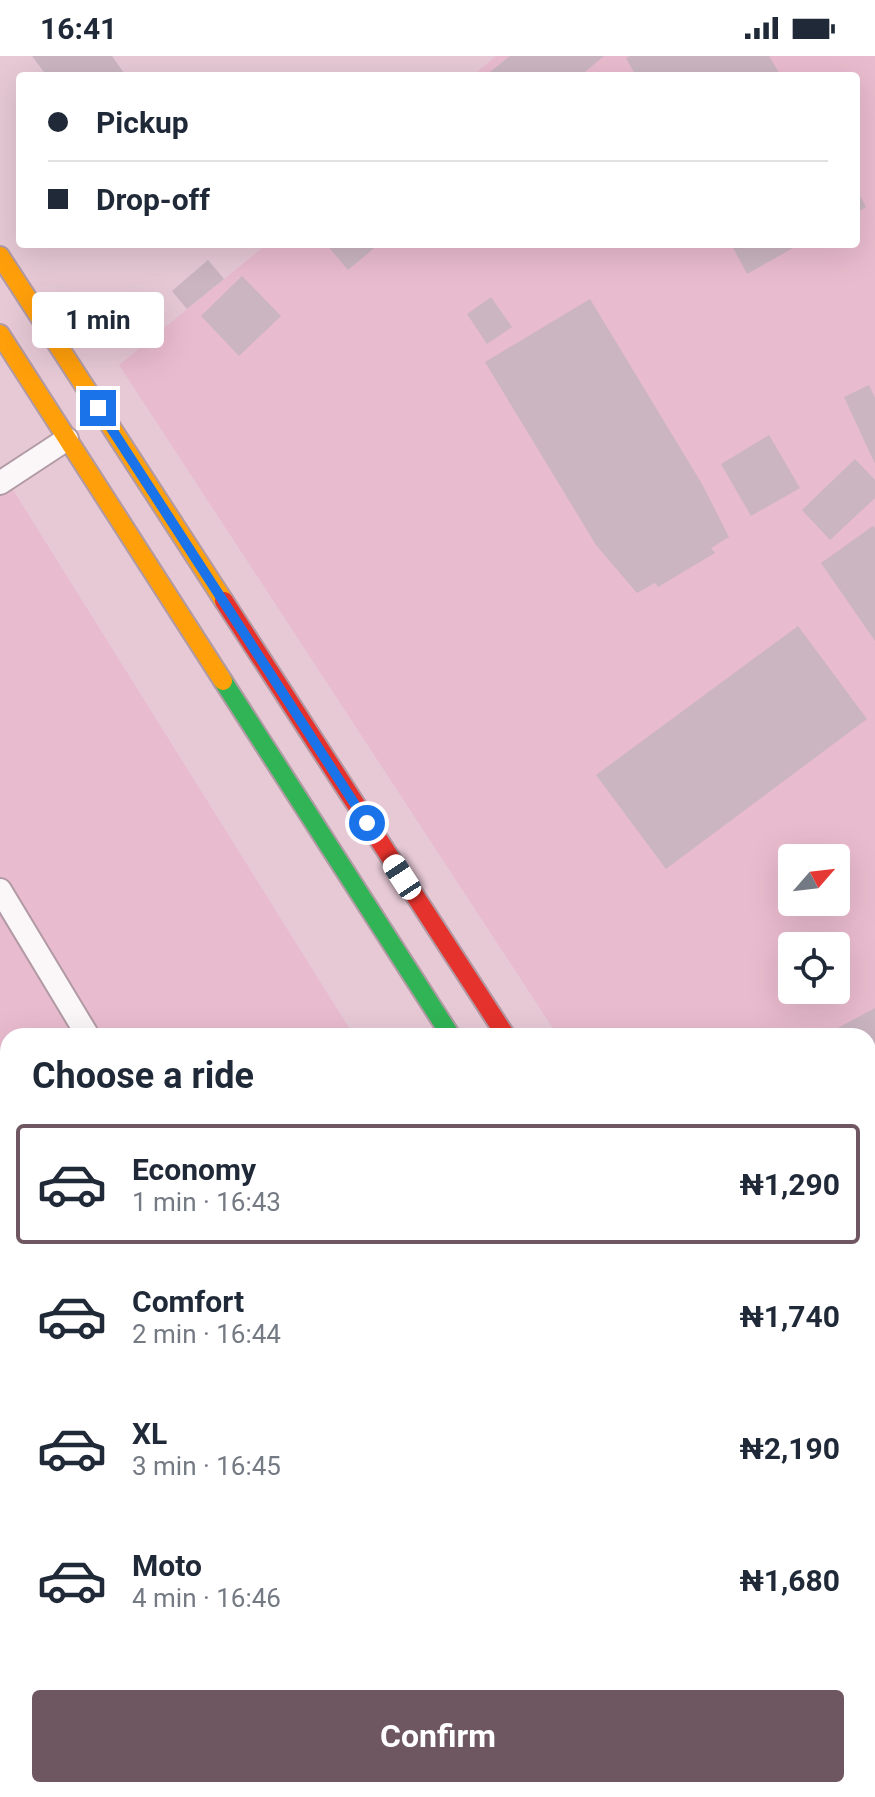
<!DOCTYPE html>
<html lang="en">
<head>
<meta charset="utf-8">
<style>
  body { margin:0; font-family:Roboto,sans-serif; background:#f6f6f7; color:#1f2937; height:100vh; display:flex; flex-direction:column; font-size:30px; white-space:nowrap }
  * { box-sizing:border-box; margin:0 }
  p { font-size:26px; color:#747a83 }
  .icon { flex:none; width:44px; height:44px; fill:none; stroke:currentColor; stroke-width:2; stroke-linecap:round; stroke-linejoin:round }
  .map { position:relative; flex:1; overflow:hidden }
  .drawer { position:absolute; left:0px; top:972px; width:876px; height:770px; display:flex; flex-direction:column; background:#fff; border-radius:24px 24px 0 0; box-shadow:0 8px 32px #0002 }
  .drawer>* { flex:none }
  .guide { position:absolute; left:16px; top:16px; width:844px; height:176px; border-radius:8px; box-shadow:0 8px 32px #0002; display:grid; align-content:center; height:176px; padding:0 32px; background:#fff }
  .needle { width:52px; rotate:62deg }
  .buttons { position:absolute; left:778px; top:788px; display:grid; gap:16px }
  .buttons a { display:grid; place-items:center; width:72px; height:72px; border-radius:8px; background:#fff; box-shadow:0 8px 32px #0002; font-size:40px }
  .end { position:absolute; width:36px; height:36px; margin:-18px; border:10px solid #1a73e8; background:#fff; box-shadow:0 0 0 4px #fff }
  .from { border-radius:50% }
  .bubble { position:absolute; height:56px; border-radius:8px; background:#fff; box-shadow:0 8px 32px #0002; font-size:26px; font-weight:700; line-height:56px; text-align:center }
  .car { position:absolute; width:24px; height:48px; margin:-24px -12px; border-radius:10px; box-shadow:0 0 6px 2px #0007; background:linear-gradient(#fff 24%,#345 0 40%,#fff 0 76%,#345 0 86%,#fff 0) }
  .guide b { display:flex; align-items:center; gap:28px; height:76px; font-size:30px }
  .guide b+b { border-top:2px solid #e0e1e3 }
  .guide i { width:20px; height:20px; background:#1f2937 }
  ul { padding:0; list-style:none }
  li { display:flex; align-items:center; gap:24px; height:120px; margin:0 16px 12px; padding:0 16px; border:4px solid transparent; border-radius:8px }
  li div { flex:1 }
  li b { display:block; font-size:30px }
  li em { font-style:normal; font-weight:700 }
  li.selected { border-color:#6e5761 }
  li>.icon { width:72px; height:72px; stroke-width:1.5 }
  h2 { padding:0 32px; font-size:36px; line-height:96px }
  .primary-button { display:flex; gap:16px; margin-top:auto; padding:16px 32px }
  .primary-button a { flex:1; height:92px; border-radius:8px; background:#6e5761; color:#fff; font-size:32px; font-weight:700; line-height:92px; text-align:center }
  .status { display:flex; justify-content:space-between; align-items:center; height:56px; padding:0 40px; background:#fff; direction:ltr }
  .status svg { height:22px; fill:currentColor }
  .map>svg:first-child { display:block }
  .built { fill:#e9bbce; fill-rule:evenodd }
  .building { fill:#cab5c1 }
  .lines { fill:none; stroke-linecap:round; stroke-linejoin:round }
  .lane-casing { stroke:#b19aa4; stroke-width:26 }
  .street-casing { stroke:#b19aa4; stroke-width:48 }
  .fast-casing { stroke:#b19aa4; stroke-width:22 }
  .slow-casing { stroke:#b19aa4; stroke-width:22 }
  .jam-casing { stroke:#b19aa4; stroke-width:22 }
  .lane { stroke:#fbf7f9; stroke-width:22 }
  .street { stroke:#fbf7f9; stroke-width:44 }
  .fast { stroke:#30b455; stroke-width:18 }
  .slow { stroke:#ff9f0a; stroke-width:18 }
  .jam { stroke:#e5322d; stroke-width:18 }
  .route { stroke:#1a73e8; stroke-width:10 }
</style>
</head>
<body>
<div class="status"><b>16:41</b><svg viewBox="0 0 49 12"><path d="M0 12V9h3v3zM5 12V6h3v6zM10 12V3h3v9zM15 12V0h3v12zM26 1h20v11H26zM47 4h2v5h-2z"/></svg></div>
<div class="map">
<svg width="875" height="1741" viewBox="0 0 875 1741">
  <rect width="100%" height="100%" fill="#e6c9d5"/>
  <g class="built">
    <path d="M496,0h379v1464l-7,-10v-474h-310l-439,-671 148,-121h589v-168h-384zM792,802h44v44h-44zM792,890h44v44h-44z"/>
    <path d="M0,413l354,567h-346v754h708l-13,7h-703z"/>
  </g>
  <g class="building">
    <path d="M32,0h80l14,20h-79z"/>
    <path d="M510,0h94l-24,20h-95z"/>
    <path d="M630,0h139l12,20h-145l-10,-18z"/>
    <path d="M856,132l10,19 -10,6z"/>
    <path d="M326,188h53l-31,26z"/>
    <path d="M731,188h69l-53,30z"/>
    <path d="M208,204l16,19 -37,30 -15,-18z"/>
    <path d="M242,220l39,40 -42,40 -38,-40z"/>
    <path d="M491,241l21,30 -25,17 -20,-30z"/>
    <path d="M590,243l112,185 27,53 -18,11 4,5 -57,34 -3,-4 -18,10 -41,-48 -111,-183z"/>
    <path d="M869,329l6,13v66l-31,-67z"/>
    <path d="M769,379l31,53 -49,28 -30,-52z"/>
    <path d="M855,403l20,21v18l-45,42 -28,-30z"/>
    <path d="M873,470l2,2v113l-54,-78z"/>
    <path d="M798,570l69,93 -201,150 -70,-94z"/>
    <path d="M875,952v49l-7,4v-25h-45z"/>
    <path d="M875,1190v53l-7,-12v-37z"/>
    <path d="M875,1268v69l-7,-12v-53z"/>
    <path d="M8,1621v59l-8,5v-59z"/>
    <path d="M0,1696l8,14v24h14l4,7h-26z"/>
  </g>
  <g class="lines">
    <defs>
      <g id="lane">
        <path d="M0,427l67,-44"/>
        <path d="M0,834l88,146"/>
        <path d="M0,1388l8,-18"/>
      </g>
      <path id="street" d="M868,1126l7,-5"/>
      <path id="fast" d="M223,625l228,355"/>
      <g id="slow">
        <path d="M0,200l224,345"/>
        <path d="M0,278l223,347"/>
        <path d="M868,1618l7,11"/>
      </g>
      <g id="jam">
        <path d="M224,545l282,435"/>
        <path d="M868,1546l7,11"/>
      </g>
    </defs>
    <use href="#lane" class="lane-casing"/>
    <use href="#street" class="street-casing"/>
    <use href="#fast" class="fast-casing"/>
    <use href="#slow" class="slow-casing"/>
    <use href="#jam" class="jam-casing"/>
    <use href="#lane" class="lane"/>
    <use href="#street" class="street"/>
    <use href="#fast" class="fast"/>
    <use href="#slow" class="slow"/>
    <use href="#jam" class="jam"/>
  </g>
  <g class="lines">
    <path class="route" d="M98,352l269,415"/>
  </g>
</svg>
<div class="buttons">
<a><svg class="needle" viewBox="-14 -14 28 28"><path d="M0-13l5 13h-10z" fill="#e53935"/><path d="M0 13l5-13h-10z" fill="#747a83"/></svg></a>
<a><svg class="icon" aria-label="locate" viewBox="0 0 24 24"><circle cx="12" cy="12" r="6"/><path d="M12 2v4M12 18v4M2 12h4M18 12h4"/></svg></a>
</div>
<i class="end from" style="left:367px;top:767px"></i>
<i class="end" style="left:98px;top:352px"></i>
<div class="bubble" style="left:32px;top:236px;width:132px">1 min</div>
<i class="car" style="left:402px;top:821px;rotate:327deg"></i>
<div class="guide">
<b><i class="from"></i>Pickup</b>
<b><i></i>Drop-off</b>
</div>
<section class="drawer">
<h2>Choose a ride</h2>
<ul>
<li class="selected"><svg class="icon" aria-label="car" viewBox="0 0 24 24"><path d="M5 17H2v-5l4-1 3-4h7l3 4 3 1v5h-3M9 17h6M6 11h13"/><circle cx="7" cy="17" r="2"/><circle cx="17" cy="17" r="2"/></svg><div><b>Economy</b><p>1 min · 16:43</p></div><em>₦1,290</em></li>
<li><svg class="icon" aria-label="car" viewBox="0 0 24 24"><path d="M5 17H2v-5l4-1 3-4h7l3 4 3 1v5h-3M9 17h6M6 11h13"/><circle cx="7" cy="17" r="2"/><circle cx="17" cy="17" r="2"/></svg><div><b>Comfort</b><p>2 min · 16:44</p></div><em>₦1,740</em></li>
<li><svg class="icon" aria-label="car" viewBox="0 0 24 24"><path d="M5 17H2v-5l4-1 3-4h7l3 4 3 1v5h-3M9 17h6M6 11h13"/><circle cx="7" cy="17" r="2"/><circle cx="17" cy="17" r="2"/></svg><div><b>XL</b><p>3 min · 16:45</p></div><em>₦2,190</em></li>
<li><svg class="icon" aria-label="car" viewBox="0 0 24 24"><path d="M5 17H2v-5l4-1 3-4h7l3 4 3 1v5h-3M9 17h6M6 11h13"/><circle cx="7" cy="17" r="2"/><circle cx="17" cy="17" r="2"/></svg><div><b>Moto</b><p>4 min · 16:46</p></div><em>₦1,680</em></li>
</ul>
<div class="primary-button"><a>Confirm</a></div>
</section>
</div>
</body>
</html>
